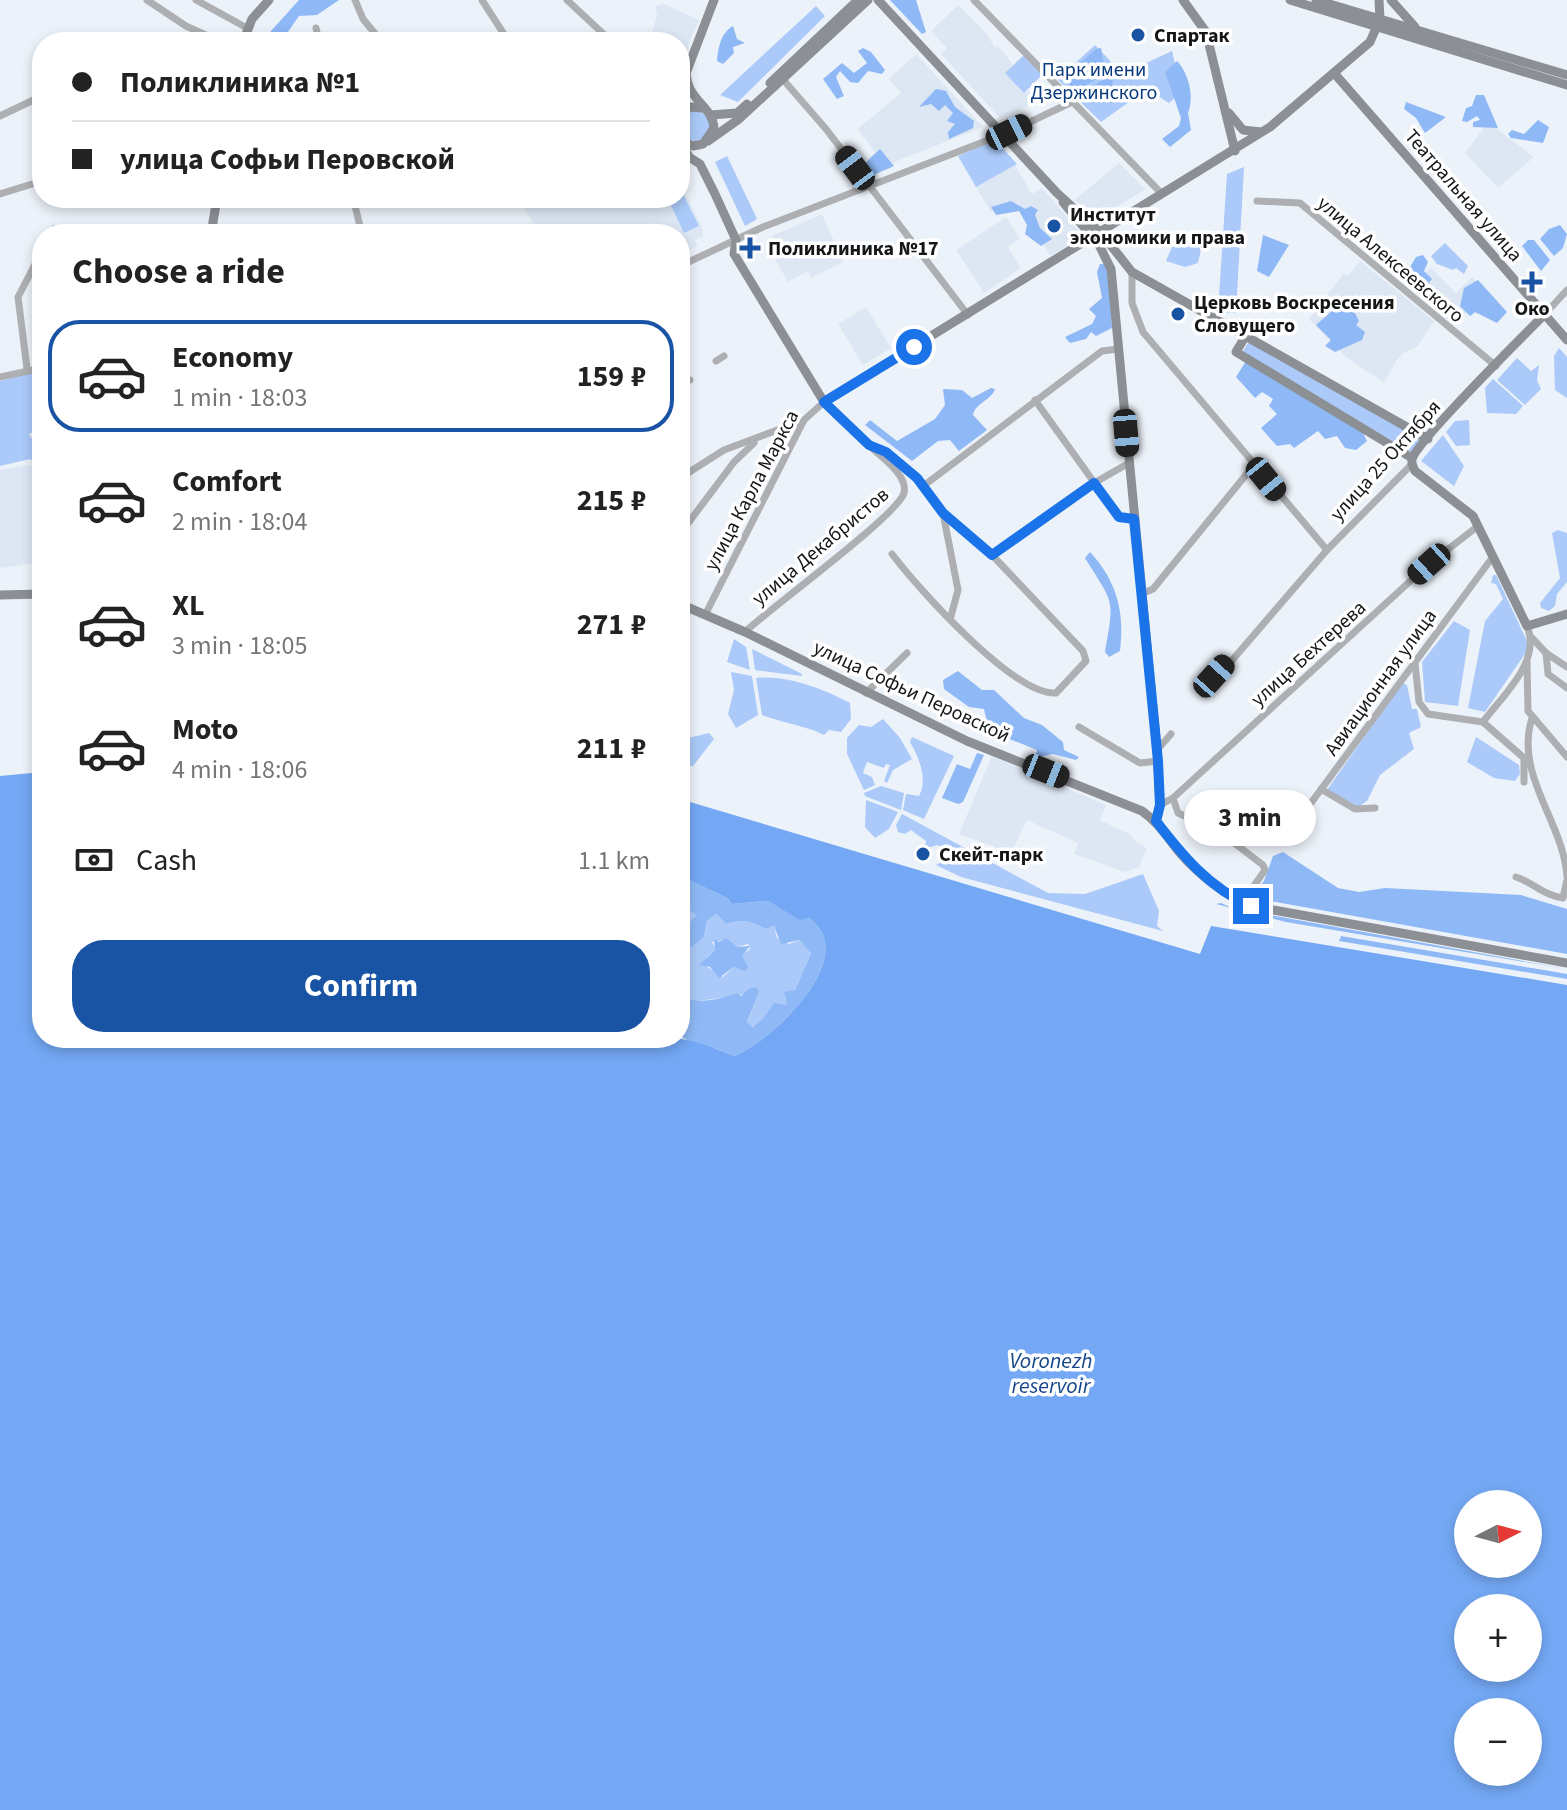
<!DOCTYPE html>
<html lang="en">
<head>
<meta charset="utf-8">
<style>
  body { margin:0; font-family:"Source Sans 3",sans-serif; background:#f2f2f2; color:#222; height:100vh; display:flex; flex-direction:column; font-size:30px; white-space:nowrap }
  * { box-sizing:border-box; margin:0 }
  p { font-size:26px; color:#767676 }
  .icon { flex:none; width:44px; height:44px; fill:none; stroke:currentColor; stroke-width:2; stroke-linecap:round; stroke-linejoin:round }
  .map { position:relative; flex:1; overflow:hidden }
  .sheet { position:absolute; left:32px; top:224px; width:658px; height:824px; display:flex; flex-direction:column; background:#fff; border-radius:32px; box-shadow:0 4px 12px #0003 }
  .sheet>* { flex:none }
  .top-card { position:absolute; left:32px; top:32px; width:658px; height:176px; border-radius:32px; box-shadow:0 4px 12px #0003; display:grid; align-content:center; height:176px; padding:0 40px; background:#fff }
  .needle { width:52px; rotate:84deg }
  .fabs { position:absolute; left:1454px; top:1490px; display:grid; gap:16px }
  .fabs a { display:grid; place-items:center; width:88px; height:88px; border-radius:50%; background:#fff; box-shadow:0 4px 12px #0003; font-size:40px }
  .end { position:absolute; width:36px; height:36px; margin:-18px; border:10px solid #1a73e8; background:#fff; box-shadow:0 0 0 4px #fff }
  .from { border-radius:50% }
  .bubble { position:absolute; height:56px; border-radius:28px; background:#fff; box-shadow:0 4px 12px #0003; font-size:26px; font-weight:700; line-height:56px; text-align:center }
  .car { position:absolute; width:24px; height:48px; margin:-24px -12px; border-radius:10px; box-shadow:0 0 6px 2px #0007; background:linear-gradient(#222 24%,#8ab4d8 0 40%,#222 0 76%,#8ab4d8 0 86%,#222 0) }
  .top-card b { display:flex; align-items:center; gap:28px; height:76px; font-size:30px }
  .top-card b+b { border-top:2px solid #e0e0e0 }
  .top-card i { width:20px; height:20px; background:#222 }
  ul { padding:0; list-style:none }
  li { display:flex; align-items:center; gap:24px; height:112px; margin:0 16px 12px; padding:0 24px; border:4px solid transparent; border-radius:32px }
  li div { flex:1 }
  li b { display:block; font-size:30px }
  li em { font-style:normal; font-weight:700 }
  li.current { border-color:#1953a4 }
  li>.icon { width:72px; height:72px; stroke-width:1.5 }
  h2 { padding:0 40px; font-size:36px; line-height:96px }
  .pay { display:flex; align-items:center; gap:20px; height:88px; padding:0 40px; font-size:30px }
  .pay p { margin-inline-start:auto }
  .button { display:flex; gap:16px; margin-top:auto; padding:16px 40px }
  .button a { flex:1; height:92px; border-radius:32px; background:#1953a4; color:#fff; font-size:32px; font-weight:700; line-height:92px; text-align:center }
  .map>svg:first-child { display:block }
  .built { fill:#dde7f4 }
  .green { fill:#abcaf9; fill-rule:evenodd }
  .forest { fill:#8fb9f6 }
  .water { fill:#74a8f4; fill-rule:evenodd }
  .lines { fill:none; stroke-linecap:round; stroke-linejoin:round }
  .street { stroke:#adafb2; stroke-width:7 }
  .secondary { stroke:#8c8f94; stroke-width:9 }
  .route { stroke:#1a73e8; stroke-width:10 }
  .poi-dot { fill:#1953a4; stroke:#fff; stroke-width:3 }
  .labels { text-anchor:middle; stroke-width:7; stroke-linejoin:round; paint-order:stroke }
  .poi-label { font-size:20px; font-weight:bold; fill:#141618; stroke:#fff; text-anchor:start }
  .park-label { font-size:20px; fill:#083a7d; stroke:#fff }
  .street-label { font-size:20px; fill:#141618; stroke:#fff }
  .water-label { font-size:22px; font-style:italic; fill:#17478b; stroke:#fff }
</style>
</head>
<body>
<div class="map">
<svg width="1567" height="1810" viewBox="0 0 1567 1810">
  <rect width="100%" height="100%" fill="#ecf2f9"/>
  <g class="built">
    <path d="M664,4l35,16 -19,43v-21h-31l8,-26 -2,-10z"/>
    <path d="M958,5l29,29 8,14 3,-2 9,10 6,10 -7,7 19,20 8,-4 6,5 -2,9 -37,15 -59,-64 6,-6 -16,-17z"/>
    <path d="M916,54l67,73 -106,42 -7,-12 5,-5 -17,-23 43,-36 -12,-14z"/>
    <path d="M1488,122l46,35 -36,31 -33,-35z"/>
    <path d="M1119,163l26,26 -50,32 -20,-21z"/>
    <path d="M1015,165l17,29 10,-6 41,48 -33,20 -32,-53 -18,11 -3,-5 -6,3 -15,-25z"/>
    <path d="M680,182l23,48v6l-8,4 3,6 -18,8v-20h-140l-22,-36h162z"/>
    <path d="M822,214l21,48 -32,16 -3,-7 -20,11 -15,-27 6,-4 -7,-15z"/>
    <path d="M1006,217l14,22 -12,8 13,21 -37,25 -28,-43z"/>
    <path d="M1360,261l74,60 -16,25 -15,7 -7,8 -12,22 -38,-26 -37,-38 35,-46 4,3z"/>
    <path d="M1431,268l25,25 16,-16 21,21 -17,16 -6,-5 -17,16 -40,-40z"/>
    <path d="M866,307l25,41 -28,17 -25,-41z"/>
    <path d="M27,465l15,8v89l-42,6v-98z"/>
    <path d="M992,756l114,49 -6,15 30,14 7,9 10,5 -8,19 -14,5 -51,-18 4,-11 -51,-23 -16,33 -52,-19z"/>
  </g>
  <g class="green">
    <path d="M816,6l9,10 -87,86 -18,-7z"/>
    <path d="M1095,45l24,25h12l41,-19 10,41 -13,11 -22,-14 -46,33 -49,-48 9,-8 10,1z"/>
    <path d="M1024,55l19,19 -19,19 -19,-20z"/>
    <circle cx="695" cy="126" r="15"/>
    <path d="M995,140l22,24 -41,23 -18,-31z"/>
    <path d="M727,156l30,63 -12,7 -30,-64z"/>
    <path d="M1244,167l-8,146 -18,-1 9,-138z"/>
    <path d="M682,192l17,34 -15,7 -16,-34 12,-1z"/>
    <path d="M1197,231l6,10 -5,22 -13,4 -19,-6 6,-14 -6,-4 18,-11 3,3z"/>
    <path d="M1445,243l23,23 -4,8 -8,-6 -3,2 -16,-6 -6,-8z"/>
    <path d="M1249,341l174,99 -10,13 -171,-100z"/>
    <path d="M1559,348l8,9v41l-12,-8 -1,-34z"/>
    <path d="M1517,358l14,13 8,-6 -2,15 4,9 -16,16 -28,-25z"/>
    <path d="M38,371l4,57 -13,6 4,7h9v26l-12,-8 -30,7v-85z"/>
    <path d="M1493,379l30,27 -7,8 -29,-1 -2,-25z"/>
    <path d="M1469,420l1,25 -14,1 -10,-14 9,-11z"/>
    <path d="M1443,435l21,31 -10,20 -33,-25z"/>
    <path d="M1558,530l9,3v49l-10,12 -2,12 -6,5 -8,-3 -1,-5 20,-25 -8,-45z"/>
    <path d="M1493,575h3l31,66v10l-42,61 -17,-4 17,-87 18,-22 -7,-15 -5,-1z"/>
    <path d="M1454,621l16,9 -12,76 -33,-4 -3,-40z"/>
    <path d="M734,639l12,8 4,23 -23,-8z"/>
    <path d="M752,649l50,25v2l-47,-6z"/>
    <path d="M731,672l21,4 6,39 -22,13 -8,-14 6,-24z"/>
    <path d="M756,678c32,-3 67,11 94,25l1,16 -10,13 -12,-2 -5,5c-20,-10 -42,-12 -62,-20z"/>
    <path d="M1402,683l5,2 5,24h5l4,18 -12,6 5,16 -34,26 -13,26 -9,6 -31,-17z"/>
    <path d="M883,719l17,19 12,21 -19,11 -6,13 -3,-2 6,-16 -4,-1 -2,4 -17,-6 -4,11 9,4 3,8 -11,5 -17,-36v-16l12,-13 12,2z"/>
    <path d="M709,733l5,6 -21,27h-13v-26z"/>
    <path d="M912,737l42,19 -30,63 -21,-9 3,-16 13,2c9,-16 0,-39 -9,-54z"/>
    <path d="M1476,737l43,28 1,9 -5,7 -21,-3 -27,-16z"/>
    <path d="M881,786l23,7 -3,17 -36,-14 -1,-3z"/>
    <path d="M866,800l32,12 -9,17 -14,9 -10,-11z"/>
    <path d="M902,814l146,79 37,1 58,-20 16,37 -2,15 6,5 -202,-54 -25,-12 15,-8 -2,-6 -12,-6 -12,4 1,-8 -15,-11 -6,4 -7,-2 -2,-7z"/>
    <path d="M680,905l18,10 -17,16 14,12 9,-6 3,-16 9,-7 10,10c16,-5 26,-3 40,5l8,-3 3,12 12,6 11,-4 6,3 5,10 -16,37 -10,8 3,8 -37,21 -4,-4 12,-31 -67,10 -9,-3zM725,940l12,7 11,-3 2,5 -8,6 -2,13 -6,-1 -11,10 -17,-11 1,-9 9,-8 -4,-7z"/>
  </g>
  <g class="forest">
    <path d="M299,0h40l-22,15 -18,1 -18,26h-14l4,-11z"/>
    <path d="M890,0h26l10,32 -4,2z"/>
    <path d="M733,26l4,13 8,4 -12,4 1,6 -11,11 -6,-3c1,-11 3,-28 16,-35z"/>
    <path d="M863,48l8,4 14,18 -3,4 -14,-3 -10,12 -8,-1 -10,-11 -4,6 8,19 -7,3 -14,-20 19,-16 12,10 13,-10 -9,-12z"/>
    <path d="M1101,48l4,23 -30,-4 21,-18z"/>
    <path d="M1177,61c11,11 18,36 11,52l3,17 -21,17 -8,-8 17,-13 2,-8 -16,-46z"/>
    <path d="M1061,68l44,6 -30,18 -17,-21z"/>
    <path d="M1108,77h5l-2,26h-26l-7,-8z"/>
    <path d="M936,89l10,2 9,16 19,14 -1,7 -24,11 -1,-7 7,-8 -8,-3 6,-8 -8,-8 -6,6 -8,-7 -12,3z"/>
    <path d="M1476,95h8l14,33 -25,-1v-5l7,-2 -3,-4 -10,6 -5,-1 4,-13 6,-2z"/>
    <path d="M1406,102l40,15 -21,16 -9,-15 -12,-9z"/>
    <path d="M1538,120l11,7 -6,16 -32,-5 -3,-4 4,-4 12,4z"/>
    <path d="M880,149l14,17 -25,11 -7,-11z"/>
    <path d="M1011,201l14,8 6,-3 7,4 -3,5 5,13 12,11 -11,7 -16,-12 2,-9 -8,-14 -23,4 -5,-8z"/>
    <path d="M1560,225l7,9 -4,14 -9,8 -14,-17 9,-10z"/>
    <path d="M1263,235l26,10 -20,32 -12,-6z"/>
    <path d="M1528,240h6l16,20 -9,11 -19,-25z"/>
    <path d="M1423,255l5,7 -4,9 8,8 -11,13 -17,-15 12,-20z"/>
    <path d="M1100,264h5l4,11 3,53 -16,8 -5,-4 -5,7 -16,4 -5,-6 27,-13 4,-8 -7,-7 13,-11 -5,-26z"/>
    <path d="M1478,280l29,32 -10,11 -22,-11 -5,4 -10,-10 4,-18z"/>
    <path d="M1337,298l11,13 7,2 4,8 -3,4 9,7 -3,8 -27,12 -10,-6 6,-6 -15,-15 16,-14 -4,-4z"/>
    <path d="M1246,361l116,70 5,10 -11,9 -11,-2 -8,-12 -12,3 -7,-8 -24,17 -4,-4 -13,2 -16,-18 16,-14 -8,-8 4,-7 -11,-7 -7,6 -19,-21z"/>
    <path d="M991,388l4,1c-4,12 -19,13 -22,26l14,15 -28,21 -9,-11 -12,1 -26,20 -47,-36 5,-5 27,21 38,-22 10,-14 -2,-16 19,1 10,8z"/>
    <path d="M1090,552c27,29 35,61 30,99l-11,6 -4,-5c10,-55 9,-47 -20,-94z"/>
    <path d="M958,671l24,19h12l30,28 18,7 21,17 1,8 15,7 -3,3 -23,-6 -18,4 2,-8 -30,-12 -4,6 -12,-5 -7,-30 -15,-2 -25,-18 -1,-9z"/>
    <path d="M977,753l7,2 -21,47 -5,2 -16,-6 15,-34 13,5z"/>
    <path d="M1283,852l55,36 21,4 26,-4 136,7 46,14v45l-308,-55 -3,-9 8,-9 9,-25z"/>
    <path d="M680,876l47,22 5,6 36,-3 32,18 9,-1c54,38 -38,124 -75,138l-20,-8 -14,-1 -20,-11v-41c15,11 40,4 57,-2l4,3 9,-8 7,-1 2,5 -12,30 5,5 11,-8 11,-16 13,2 -3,-13 11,-2 16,-37 -11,-13 -19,4 -7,-18 -8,3c-15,-8 -24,-10 -40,-5l-10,-10 -9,7 -3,16 -15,12 -4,-1 -4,-17 16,-16 -17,-10z"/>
    <path d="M1221,903l9,4 9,-3 31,11 297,54 -281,-47 -70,-18z"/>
    <path d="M1341,936l203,34 23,4v5l-228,-38z"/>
    <path d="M726,938l11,9 13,-1 -8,10 6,11 -3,4 -11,-4 -15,11 -9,-11 -11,-2 16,-15 -1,-11 5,3z"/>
  </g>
  <path class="water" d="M42,772v266h554l22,10c48,-18 71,-10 116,8 37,-14 129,-100 75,-138l-9,2 -32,-19 -36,3 -5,-6 -47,-22v-77l520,155 11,-28 356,59v825h-1567v-1034zM1528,1504v60h-60v-60zM1468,1608h60v60h-60zM1468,1712h60v60h-60z"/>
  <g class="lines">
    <g class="street">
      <path d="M147,0l39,26 35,16"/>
      <path d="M196,0l51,28"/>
      <path d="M355,0l8,19 19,23"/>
      <path d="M482,0l27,42"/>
      <path d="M567,0l45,42"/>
      <path d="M974,0l188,194"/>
      <path d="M316,28l3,14"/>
      <path d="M780,76l46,53 142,186"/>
      <path d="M680,102l11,5"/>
      <path d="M0,116l42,-20"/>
      <path d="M0,194l42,-13"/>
      <path d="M353,198l9,36"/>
      <path d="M316,199l2,-1"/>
      <path d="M1257,201l43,2 196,163"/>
      <path d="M51,234l3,-5"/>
      <path d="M680,266l83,-39 246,-95 63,-30"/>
      <path d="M1132,272v31l11,29 184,218"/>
      <path d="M1545,314l22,-24"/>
      <path d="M716,361l8,-5"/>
      <path d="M27,369l-9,-72 24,-46"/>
      <path d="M0,377l42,-9"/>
      <path d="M680,384l10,-4"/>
      <path d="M1035,400l84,117 15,2"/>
      <path d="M680,478l44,-28 80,-30"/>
      <path d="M922,487l180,-136 16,-2"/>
      <path d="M943,513l15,77 -7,26"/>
      <path d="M680,534l54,-72 20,-19"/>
      <path d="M992,555l102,-72 35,-20"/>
      <path d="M1141,594l12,-5 101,-124"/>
      <path d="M705,615l99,-195 20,-18 45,43 17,7 31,26 26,35 49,42 91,96 3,10 -30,32c-42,3 -139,-106 -164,-139"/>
      <path d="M745,632c25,-24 153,-117 159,-139 4,-17 -20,-34 -31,-44"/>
      <path d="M1532,638l14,15 21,14"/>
      <path d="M1546,653l2,21 19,14"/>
      <path d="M1527,662l1,49 39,46"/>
      <path d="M1415,663l4,39 9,12 55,8 41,36v24"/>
      <path d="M866,693l41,-40"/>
      <path d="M1203,694l124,-144 85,-86"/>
      <path d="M1532,718c-18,57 31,103 35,158"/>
      <path d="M1483,722c20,-27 59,-61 44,-96"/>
      <path d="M1079,727l61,36 18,-2"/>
      <path d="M1157,750l14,-16"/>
      <path d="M1321,789l34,20 20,-1"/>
      <path d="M1173,798l5,15 39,17 46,35 2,5 -23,33"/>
      <path d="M1160,805l13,-7 256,-234 49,-38"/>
      <path d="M1294,826l198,-268"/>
      <path d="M1516,877c18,6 27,18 47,21l4,-18"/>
    </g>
    <g class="secondary">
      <path d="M878,0l179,193 44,40 31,39 296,167"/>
      <path d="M1183,0l23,32 29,119"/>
      <path d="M1290,0l277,85"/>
      <path d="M1316,0l251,75"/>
      <path d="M1391,0l24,27"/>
      <path d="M243,42l9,-23 17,-19"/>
      <path d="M1334,73l233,267"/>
      <path d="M770,83l88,-83"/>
      <path d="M680,89l34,-89"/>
      <path d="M1229,113l14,17 18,2"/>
      <path d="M680,114l11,-7 11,1"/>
      <path d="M711,115l26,-2 10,-9"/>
      <path d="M680,139l9,18 11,7 15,30 21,46 -2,14 90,148 446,-275 100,-85 10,-23 -1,-19"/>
      <path d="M682,141l11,5 10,-2 11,-16c-2,-25 -30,-27 -28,-62"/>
      <path d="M708,141l31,-22 129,-119"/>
      <path d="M1063,202l36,43 12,24 46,481 3,55 -4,16"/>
      <path d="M211,234l6,-36"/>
      <path d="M1545,314c-20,20 -128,127 -133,145 -1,5 1,7 3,12l58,45 54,110 40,-12"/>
      <path d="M1246,335l-10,17 176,106"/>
      <path d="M0,595l42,-1"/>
      <path d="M680,604l65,28 222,109 175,70c17,12 25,26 38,42 19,22 45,42 71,53l316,57"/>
    </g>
  </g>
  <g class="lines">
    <path class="route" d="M914,347l-90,55 45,43 17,7 31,26 26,35 49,42 102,-72 25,34 15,2 24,242 2,44 -4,16c26,34 54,68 95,85"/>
  </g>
  <g class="poi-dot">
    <circle cx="1138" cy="35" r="8"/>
    <circle cx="1054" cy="226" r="8"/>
    <path d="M746 236h8v8h8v8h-8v8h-8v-8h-8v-8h8z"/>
    <path d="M1528 270h8v8h8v8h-8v8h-8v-8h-8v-8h8z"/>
    <circle cx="1178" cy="314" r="8"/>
    <circle cx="923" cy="854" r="8"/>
  </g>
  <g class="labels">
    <g class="poi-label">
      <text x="1154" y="42">Спартак</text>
      <text x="1070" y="221">Институт<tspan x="1070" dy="23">экономики и права</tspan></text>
      <text x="768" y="255">Поликлиника №17</text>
      <text x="1194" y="309">Церковь Воскресения<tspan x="1194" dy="23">Словущего</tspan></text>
      <text x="1532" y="315" text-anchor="middle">Око</text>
      <text x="939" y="861">Скейт-парк</text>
    </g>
    <g class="park-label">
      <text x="1094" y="76">Парк имени<tspan x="1094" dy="23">Дзержинского</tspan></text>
    </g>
    <g class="street-label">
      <text transform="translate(1464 195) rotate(49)" y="7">Театральная улица</text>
      <text transform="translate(1391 259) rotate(40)" y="7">улица Алексеевского</text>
      <text transform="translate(1385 460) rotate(-48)" y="7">улица 25 Октября</text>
      <text transform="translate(751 490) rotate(-62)" y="7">улица Карла Маркса</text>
      <text transform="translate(820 546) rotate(-40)" y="7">улица Декабристов</text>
      <text transform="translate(1308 653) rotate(-42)" y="7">улица Бехтерева</text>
      <text transform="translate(1380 682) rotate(-54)" y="7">Авиационная улица</text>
      <text transform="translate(912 691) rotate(25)" y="7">улица Софьи Перовской</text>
    </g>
    <g class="water-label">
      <text x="1051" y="1368">Voronezh<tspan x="1051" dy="25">reservoir</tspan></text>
    </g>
  </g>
</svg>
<div class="fabs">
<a><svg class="needle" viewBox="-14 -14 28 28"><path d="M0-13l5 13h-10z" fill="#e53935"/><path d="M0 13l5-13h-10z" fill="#767676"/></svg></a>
<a>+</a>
<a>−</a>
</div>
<i class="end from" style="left:914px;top:347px"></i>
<i class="end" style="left:1251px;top:906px"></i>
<div class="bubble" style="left:1184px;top:790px;width:132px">3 min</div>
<i class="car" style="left:1009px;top:132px;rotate:64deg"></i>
<i class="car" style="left:855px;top:168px;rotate:323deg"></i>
<i class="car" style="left:1126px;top:433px;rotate:175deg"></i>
<i class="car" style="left:1266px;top:479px;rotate:141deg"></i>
<i class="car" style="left:1429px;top:564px;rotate:228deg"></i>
<i class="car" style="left:1214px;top:676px;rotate:42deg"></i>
<i class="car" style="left:1046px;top:771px;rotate:112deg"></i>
<div class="top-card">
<b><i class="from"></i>Поликлиника №1</b>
<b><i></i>улица Софьи Перовской</b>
</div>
<section class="sheet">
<h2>Choose a ride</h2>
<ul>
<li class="current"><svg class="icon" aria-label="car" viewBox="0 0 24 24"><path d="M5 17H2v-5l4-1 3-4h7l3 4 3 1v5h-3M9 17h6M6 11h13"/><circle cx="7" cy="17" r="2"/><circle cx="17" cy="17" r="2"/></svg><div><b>Economy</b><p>1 min · 18:03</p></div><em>159 ₽</em></li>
<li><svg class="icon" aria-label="car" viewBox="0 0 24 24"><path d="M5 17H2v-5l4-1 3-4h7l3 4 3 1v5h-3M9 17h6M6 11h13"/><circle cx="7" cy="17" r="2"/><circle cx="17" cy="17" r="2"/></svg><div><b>Comfort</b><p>2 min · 18:04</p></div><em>215 ₽</em></li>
<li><svg class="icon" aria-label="car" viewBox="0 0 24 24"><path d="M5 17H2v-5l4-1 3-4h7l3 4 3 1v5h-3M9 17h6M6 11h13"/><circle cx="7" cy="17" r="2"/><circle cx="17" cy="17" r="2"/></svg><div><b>XL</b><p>3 min · 18:05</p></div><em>271 ₽</em></li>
<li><svg class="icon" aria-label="car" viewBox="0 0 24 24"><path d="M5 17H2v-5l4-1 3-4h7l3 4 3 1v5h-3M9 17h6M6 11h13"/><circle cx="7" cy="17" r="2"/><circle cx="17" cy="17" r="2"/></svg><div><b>Moto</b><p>4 min · 18:06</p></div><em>211 ₽</em></li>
</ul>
<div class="pay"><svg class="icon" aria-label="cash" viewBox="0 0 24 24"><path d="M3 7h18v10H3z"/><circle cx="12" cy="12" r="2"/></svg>Cash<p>1.1 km</p></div>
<div class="button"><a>Confirm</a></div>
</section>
</div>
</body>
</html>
